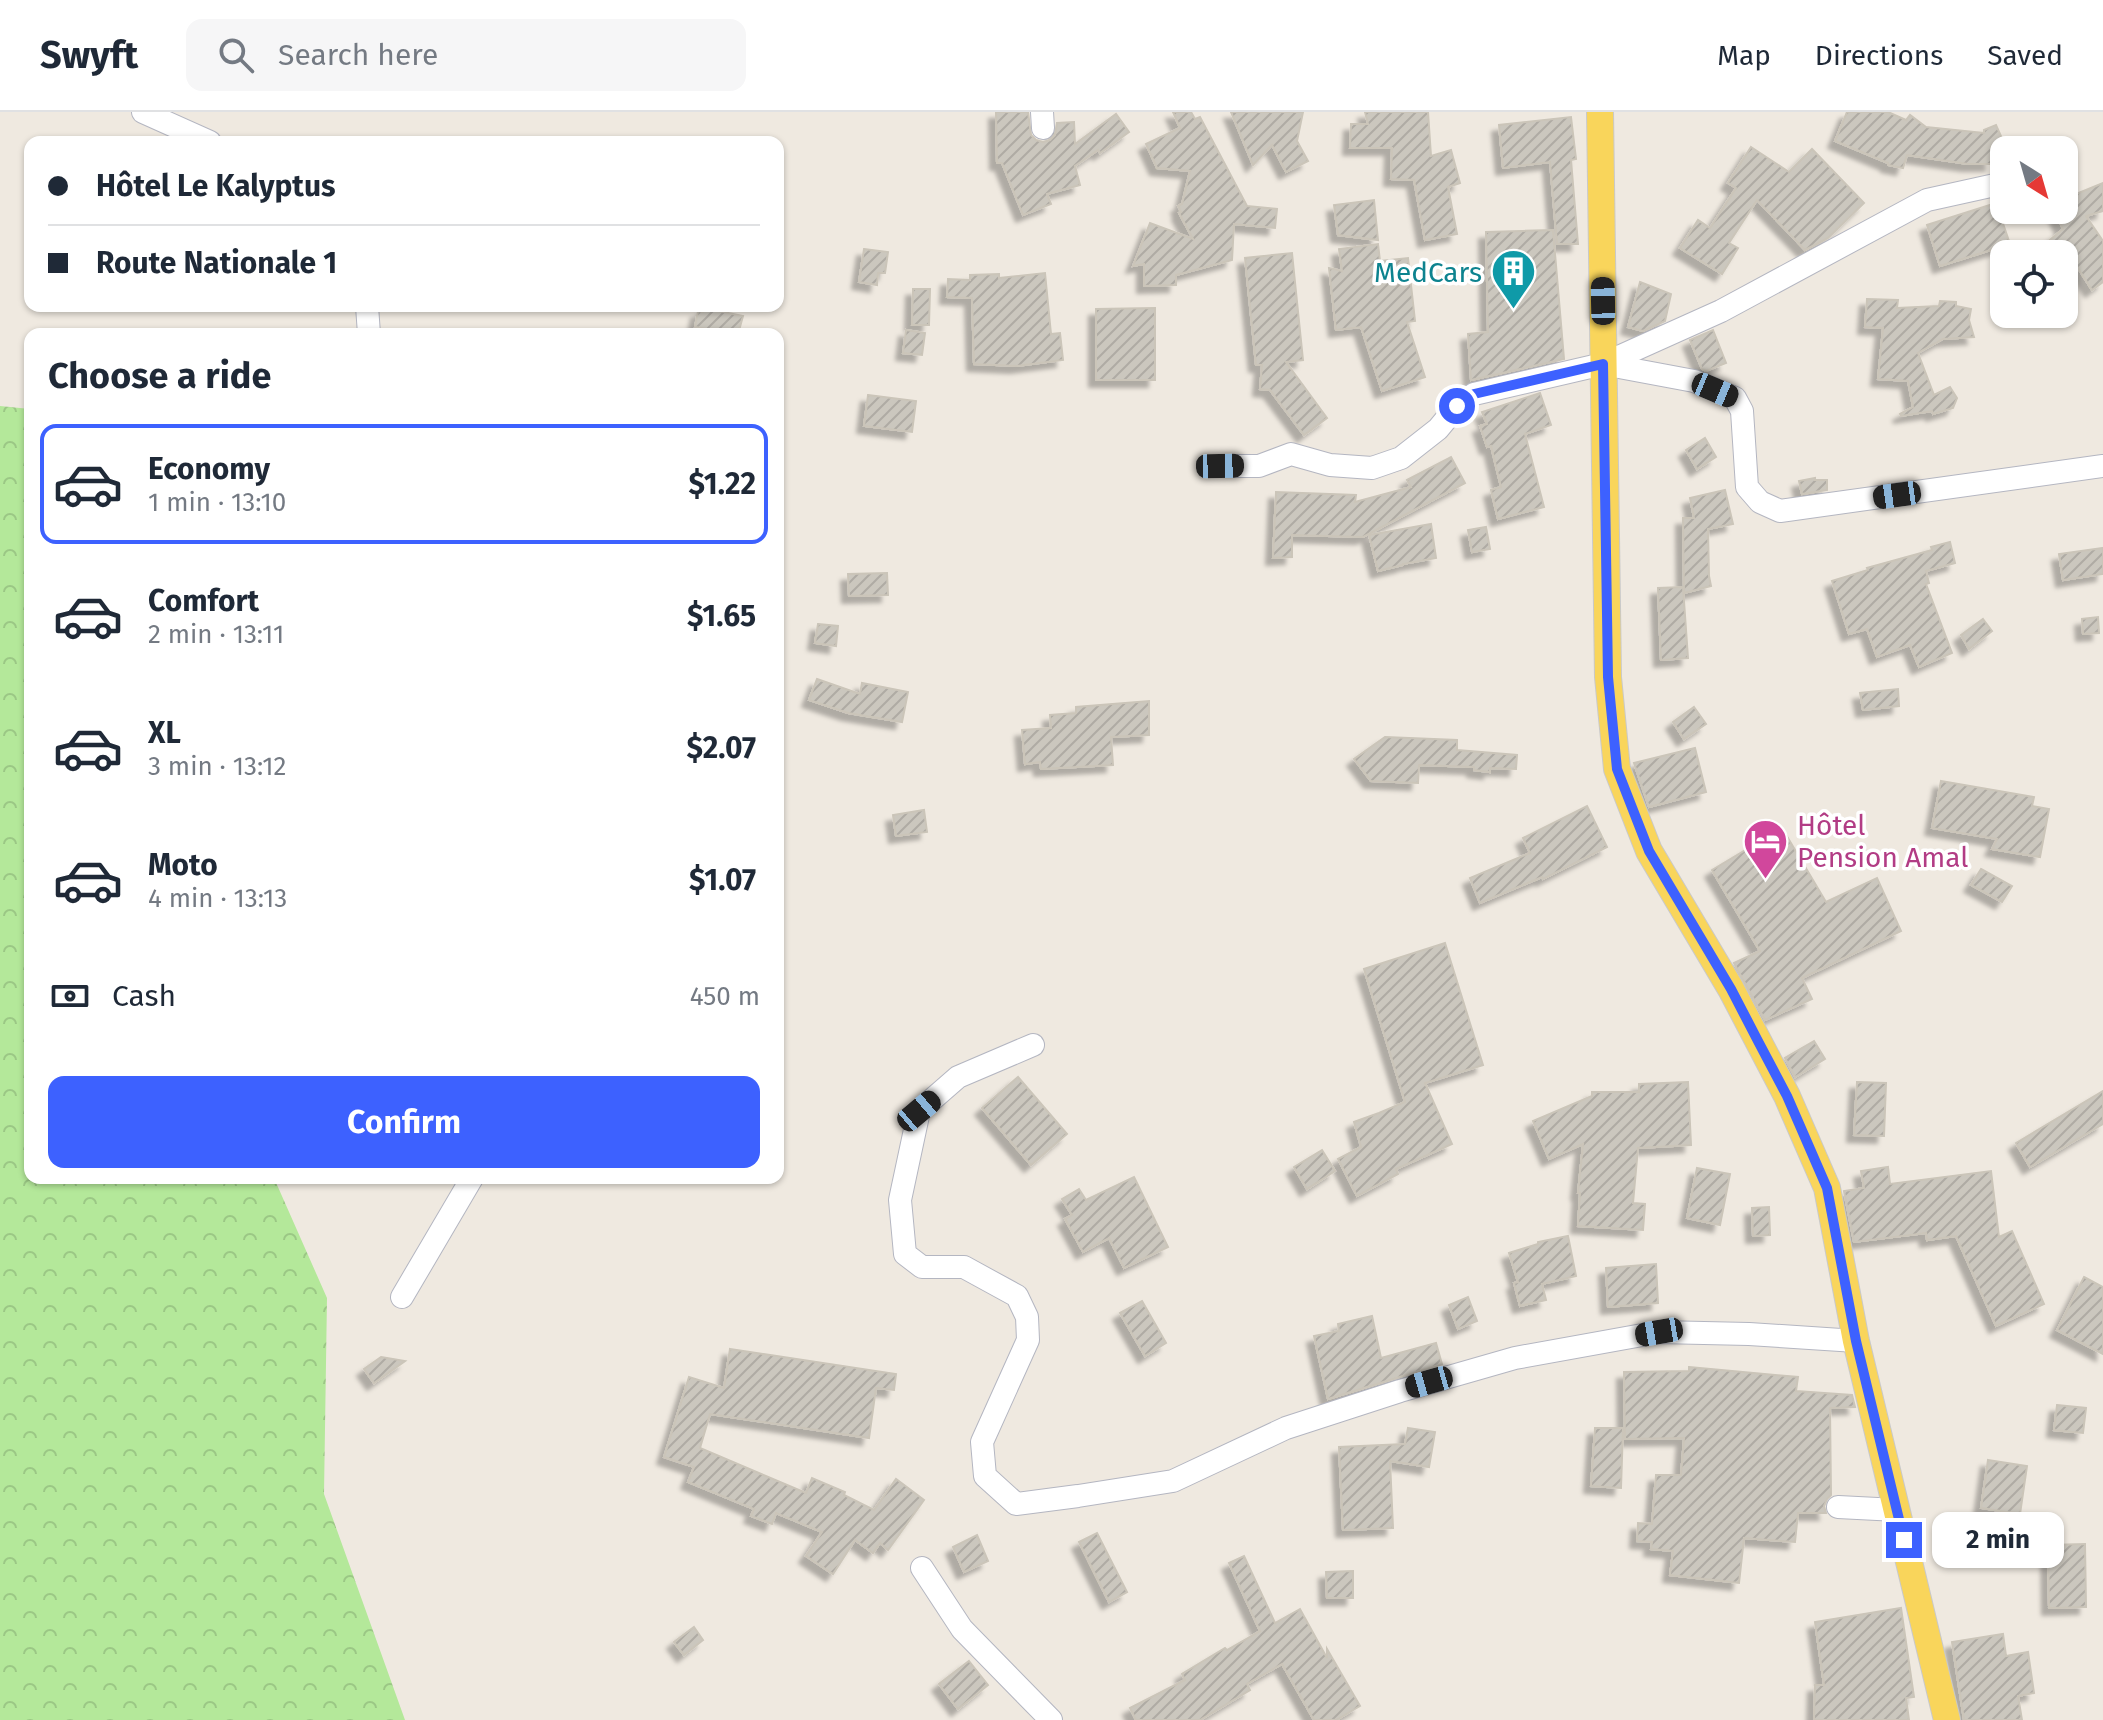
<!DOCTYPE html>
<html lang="en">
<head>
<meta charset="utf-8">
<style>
  body { margin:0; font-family:"Fira Sans",sans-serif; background:#f6f6f7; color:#1f2937; height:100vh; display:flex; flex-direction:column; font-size:30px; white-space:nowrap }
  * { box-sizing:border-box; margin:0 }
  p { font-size:26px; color:#747a83 }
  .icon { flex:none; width:44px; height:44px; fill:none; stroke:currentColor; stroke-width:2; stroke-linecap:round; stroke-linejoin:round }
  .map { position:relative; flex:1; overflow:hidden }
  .side { position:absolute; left:24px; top:216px; width:760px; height:856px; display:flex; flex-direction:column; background:#fff; border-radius:16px; box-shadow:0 2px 6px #0004 }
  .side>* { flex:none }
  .banner { position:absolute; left:24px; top:24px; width:760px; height:176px; border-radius:16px; box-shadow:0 2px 6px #0004; display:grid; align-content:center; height:176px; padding:0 24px; background:#fff }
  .needle { width:52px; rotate:143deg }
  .controls { position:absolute; left:1990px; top:24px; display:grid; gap:16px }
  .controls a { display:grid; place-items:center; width:88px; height:88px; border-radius:16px; background:#fff; box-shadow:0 2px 6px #0004; font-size:40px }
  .end { position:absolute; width:36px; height:36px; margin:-18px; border:10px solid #3d61ff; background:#fff; box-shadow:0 0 0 4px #fff }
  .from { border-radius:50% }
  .bubble { position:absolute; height:56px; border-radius:16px; background:#fff; box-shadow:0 2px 6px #0004; font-size:26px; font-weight:700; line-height:56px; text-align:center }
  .car { position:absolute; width:24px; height:48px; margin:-24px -12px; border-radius:10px; box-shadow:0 0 6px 2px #0007; background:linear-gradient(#222 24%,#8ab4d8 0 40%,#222 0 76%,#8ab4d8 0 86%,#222 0) }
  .banner b { display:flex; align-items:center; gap:28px; height:76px; font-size:30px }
  .banner b+b { border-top:2px solid #e0e1e3 }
  .banner i { width:20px; height:20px; background:#1f2937 }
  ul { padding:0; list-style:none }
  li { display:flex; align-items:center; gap:24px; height:120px; margin:0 16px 12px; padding:0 8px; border:4px solid transparent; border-radius:16px }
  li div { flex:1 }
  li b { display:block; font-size:30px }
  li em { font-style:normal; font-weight:700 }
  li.active { border-color:#3d61ff }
  li>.icon { width:72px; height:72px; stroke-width:1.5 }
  h2 { padding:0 24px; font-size:36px; line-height:96px }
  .pay { display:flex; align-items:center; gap:20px; height:88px; padding:0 24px; font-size:30px }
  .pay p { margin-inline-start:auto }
  .action { display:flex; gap:16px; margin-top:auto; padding:16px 24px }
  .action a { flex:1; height:92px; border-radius:16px; background:#3d61ff; color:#fff; font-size:32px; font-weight:700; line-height:92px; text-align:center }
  header { display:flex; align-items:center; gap:48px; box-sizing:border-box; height:112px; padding:0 40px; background:#fff; border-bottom:2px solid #e0e1e3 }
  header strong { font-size:38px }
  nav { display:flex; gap:44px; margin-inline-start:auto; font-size:28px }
  .search { width:560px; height:72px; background:#f6f6f7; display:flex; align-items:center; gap:20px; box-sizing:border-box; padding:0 28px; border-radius:16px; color:#747a83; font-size:30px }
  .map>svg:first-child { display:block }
  .forest { fill:url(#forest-crowns) }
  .building { fill:url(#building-hatch); stroke:#cbc5b9; stroke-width:2; filter:url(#shadow) }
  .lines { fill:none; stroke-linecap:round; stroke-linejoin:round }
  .minor-casing { stroke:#b4b6c1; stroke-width:24 }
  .major-casing { stroke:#c9c9c9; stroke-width:28 }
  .minor { stroke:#fff; stroke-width:22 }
  .major { stroke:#f9d55b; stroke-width:26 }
  .route { stroke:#3d61ff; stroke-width:10 }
  .labels { text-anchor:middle; stroke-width:7; stroke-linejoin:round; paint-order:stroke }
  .culture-label { font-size:28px; fill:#0d838f; stroke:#fff; text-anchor:end }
  .hotel-label { font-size:28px; fill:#b23c85; stroke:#fff; text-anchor:start }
</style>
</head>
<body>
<header>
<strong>Swyft</strong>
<div class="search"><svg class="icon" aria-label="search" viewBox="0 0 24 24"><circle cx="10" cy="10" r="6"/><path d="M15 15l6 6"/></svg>Search here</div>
<nav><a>Map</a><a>Directions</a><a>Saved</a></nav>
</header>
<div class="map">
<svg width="2103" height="1608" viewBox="0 0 2103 1608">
  <defs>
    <pattern id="forest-crowns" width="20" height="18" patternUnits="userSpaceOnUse" patternTransform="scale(2)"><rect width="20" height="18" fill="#b4e89a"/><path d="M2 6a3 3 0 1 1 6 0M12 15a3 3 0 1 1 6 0" fill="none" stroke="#9bc785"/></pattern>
    <pattern id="building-hatch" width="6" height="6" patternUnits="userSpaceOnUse" patternTransform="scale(2)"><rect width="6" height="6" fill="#cbc7be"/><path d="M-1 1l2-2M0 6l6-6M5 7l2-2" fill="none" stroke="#afaba4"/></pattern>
    <filter id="shadow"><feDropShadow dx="-7" dy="7" stdDeviation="2" flood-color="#0004"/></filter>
  </defs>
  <rect width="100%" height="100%" fill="#efe9e0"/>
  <path class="forest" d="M0,294l30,3v769h244l53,120 -3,196 81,226h-405z"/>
  <g class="building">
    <path d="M996,0h32l3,23 5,5 7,2 7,-2 5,-5 2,-12 17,-1 1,22 41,-30 13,18 -29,21 -2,-3 -23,16 5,19 -33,9 4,10 -28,11 -21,-52h-5z"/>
    <path d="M1173,0h18l4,7 5,-2 47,89 30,3 -2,19 -41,-4 -2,36 -56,15v10l-32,1v-22l-11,2 17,-43 43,16 -14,-26 2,-1 -3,-6 4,-2 8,-33 -33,-3 -11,-24 34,-16z"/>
    <path d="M1231,0h72l-6,29 11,20 -22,11 -14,-27 -19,20z"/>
    <path d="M1365,0h63l3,44 20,-6 9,33 -12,4 9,47 -32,6 -11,-60 -23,-1 1,-31h-42l1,-24h17z"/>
    <path d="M1847,0h41l18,8 4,-5 16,12 58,6v-3l12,-5 8,18 -13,4 1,17h-24l-61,-9 -4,13 -15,-3v-2l-53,-22z"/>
    <path d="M1571,5l5,42 -5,1 7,84h-21l-7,-82 -47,6 -4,-43z"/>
    <path d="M1751,35l38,25 23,-23 52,54 -36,35 -23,12 -48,-50 -28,43 9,5 -16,26 -42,-26 18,-28 12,8 26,-40 -8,-5z"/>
    <path d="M2103,71v28l-17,5 17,25v41l-11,8 -23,-36h-36l30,-25 -9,-19h10v-11z"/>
    <path d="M1374,88l4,40 -40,-5 -4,-30z"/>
    <path d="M1996,91l14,41 -70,22 -13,-41z"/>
    <path d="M1553,118l11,129 -93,21 -3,-46 20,-2 -2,-100z"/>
    <path d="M1378,132l2,17 28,-3 7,63 -8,1 18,55 -43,14 -21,-64 -25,3 -7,-62 13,3 -3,-22z"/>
    <path d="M864,137l24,3 -3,21h-7l-1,12 -18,-3z"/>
    <path d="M1292,141l11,107 -17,2 41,56 -23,17 -34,-45 -10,-1 2,-24h-6l-11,-107z"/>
    <path d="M1045,161l6,61 9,-1 3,27 -46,6 -43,-2 -2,-66 -25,-1 1,-18 22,1v-5l29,-1v4z"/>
    <path d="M1640,170l31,12 -6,27 -22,10 -15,-4z"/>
    <path d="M913,177h17l-1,36h-17z"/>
    <path d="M1867,187l31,1 -1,8 42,-2 1,-5 16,1v4l15,3 -2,11 5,17 -31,2 -25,14 16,42 16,-8 7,11 -4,10 -20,6 -1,-3 -31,5 -1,-2 13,-7 -5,-26 -30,-2 5,-51 -18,-1z"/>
    <path d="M704,196l39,8 -5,18 -43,-7 3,-16 5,1z"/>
    <path d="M1155,196v72h-59v-71z"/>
    <path d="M906,218l19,3 -3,22 -19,-2z"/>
    <path d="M1713,218l13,33 -20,8 -4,-2 -12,-29z"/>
    <path d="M1540,281l11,32 -26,9 19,73 -46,12 -7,-29 10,-3 -10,-41 -4,1 -7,-21 7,-2 -5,-12z"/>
    <path d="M868,283l48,6 -4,31 -48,-6z"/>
    <path d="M1705,326l11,19 -19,12 -11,-19z"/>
    <path d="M1451,345l14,26 -102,54 -71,-2v22l-19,1 3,-66 80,3 -1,7 56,-15 -4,-7z"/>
    <path d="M1815,366v2h12v10l-25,4 -3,-13z"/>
    <path d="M1725,378l8,34 -25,5 1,47 2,10 -27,7 -1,-75h11l-4,-20z"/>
    <path d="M1431,412l5,34 -33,6v1l-25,6 -9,-36z"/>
    <path d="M1486,415l4,22 -18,3 -4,-22z"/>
    <path d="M1950,430l5,21 -29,8 3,12 -3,1 26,69 -33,14 -9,-22 -33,12 -10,-28 -18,5 -17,-53 36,-11 -1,-2 65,-18 -1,-3z"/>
    <path d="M2103,436v26l-40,6 -4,-26z"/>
    <path d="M887,461l1,22 -39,1 -1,-22z"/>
    <path d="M1683,475l5,71 -27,2 -3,-72z"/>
    <path d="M2098,505l1,16 -16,1 -1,-15z"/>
    <path d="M1983,507l9,12 -23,18 -8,-14z"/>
    <path d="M818,512l20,2 -2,20 -21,-3z"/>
    <path d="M817,567l43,15 2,-11 46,9 -6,30 -54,-9 -39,-13z"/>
    <path d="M1898,577l1,17 -36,4 -3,-17z"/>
    <path d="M1149,589v34l-38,2 2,28 -72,4 -1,-7 -15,2 -3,-34 29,-2 -1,-13 26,-2v-6z"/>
    <path d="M1694,595l12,17 -22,15 -11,-17z"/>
    <path d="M1385,625l72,3v10l60,5 -1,14 -26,-1v4l-16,-2v-3l-55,-2 -1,18 -47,-2 -17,-22z"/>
    <path d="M1695,636l11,44 -57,15 -15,-44z"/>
    <path d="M1941,669l93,16 -2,9 17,3 -9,48 -48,-8 5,-10 -65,-11z"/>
    <path d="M1587,694l20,41 -64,32 -1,-2 -62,26 -10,-25 60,-25 -7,-15z"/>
    <path d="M924,698l3,22 -31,4 -3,-21z"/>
    <path d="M1782,716l44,74 51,-24 24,53 -99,47 10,21 -47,21 -31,-57 26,-12 -48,-81z"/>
    <path d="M1981,757l31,17 -10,16 -31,-17z"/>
    <path d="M1445,831l38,122 -58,18 27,61 -56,25 2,5 -41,22 -19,-37 23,-12 -7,-25 25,-9 26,-11 -41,-133z"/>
    <path d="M1814,929l11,18 -30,18 -10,-19z"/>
    <path d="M1018,965l49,57 -36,31 -49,-57z"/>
    <path d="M1688,970l3,63 -53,3 -5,55 12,1 -2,26 -65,-4 2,-33h-2l5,-49 -34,15 -16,-38 59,-25v-4h47v-8z"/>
    <path d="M1857,970l29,1 -2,53 -30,-1z"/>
    <path d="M2103,979v33l-73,43 -14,-24z"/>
    <path d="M1322,1038l13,21 -28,18 -13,-22z"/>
    <path d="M1888,1055l2,17 101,-13 8,66 13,-6 32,73 -48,22 -40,-90 -29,4 -1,-7 -72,9 -10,-51 20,-3 -3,-17z"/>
    <path d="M1697,1056l33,6 -10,51 -33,-7z"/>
    <path d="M1134,1065l34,70 -44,21 -15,-30 -26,14 -18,-33 7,-4 -10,-16 17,-10 7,11z"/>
    <path d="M1769,1095l1,28 -17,1 -1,-28z"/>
    <path d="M1568,1124l8,40 -34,8 4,16 -26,6 -6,-23 4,-1 -9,-29 29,-9v-2z"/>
    <path d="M1656,1152l2,39 -50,4 -2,-39z"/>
    <path d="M2084,1165l19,10v67l-46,-24z"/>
    <path d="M1468,1185l9,24 -19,8 -9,-24z"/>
    <path d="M1142,1189l24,42 -21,13 -25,-43z"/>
    <path d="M1372,1204l9,42 55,-15 6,21 -114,35 -14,-63 25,-5 -1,-7z"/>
    <path d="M730,1237l166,25 -2,16 -18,-2 -7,50 -159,-24 -10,34 106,45 6,-15 33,14 -1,3 30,15 22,-31 28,21 -36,50 -8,-7 -7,10 -18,-13 -22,34 -27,-18 16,-24 -46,-19 -4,11 -21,-8 3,-7 -66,-27 6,-15 -30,-10 25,-80 35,11z"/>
    <path d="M381,1245l24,4 -31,22 -10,-14z"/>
    <path d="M1689,1255l109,10 -2,14 56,4 3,12 -25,1 1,87 -4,4 -3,7 2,7h-28l-3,29 -51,-4 -5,45 -69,-8 3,-24 -22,-2 1,-7 -15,-1 1,-18 14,1 4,-49h25l3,-37 -59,1 -1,-67 65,-1z"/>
    <path d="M2057,1293l29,3 -3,25 -29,-3z"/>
    <path d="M1408,1316l27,4 -6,35 -39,-6 3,67 -50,2 -4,-83 66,-3z"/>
    <path d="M1595,1316h28l-2,60 -30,-2z"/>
    <path d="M1988,1348l39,6 -7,48 -39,-6z"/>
    <path d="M1097,1421l30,59 -18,10 -30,-60z"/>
    <path d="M977,1423l11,26 -24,11 -11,-25z"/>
    <path d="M2085,1432l1,63 -37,1 -1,-63z"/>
    <path d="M1244,1444l31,67 25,-14 27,49v-9l33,57 -24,14h-22l-32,-56 -35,20 3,6 -50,30h-64l-6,-12 55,-28 -3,-6 43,-26 2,2 33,-19 -31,-68z"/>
    <path d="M1353,1459v27h-26l-1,-26z"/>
    <path d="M1901,1496l13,89 -8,1 3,22h-95l1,-35h9l-9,-63z"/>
    <path d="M694,1515l9,13 -19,15 -10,-13z"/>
    <path d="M2003,1522l3,22 22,-4 6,41 -16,3 4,24h-58l-12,-78z"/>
    <path d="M969,1549l19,24 -30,24 -19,-25z"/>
  </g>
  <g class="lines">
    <defs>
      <g id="minor">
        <path d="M143,0l67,30"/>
        <path d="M1042,0l1,16"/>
        <path d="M367,194l2,28"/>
        <path d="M1603,252l91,17 41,17 7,13 5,76 13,15 20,9 323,-45"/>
        <path d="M1220,354h39l32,-12 39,11 42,3 29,-10 37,-29 19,-23 17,-12 129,-30 118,-53 206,-111 77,-17"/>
        <path d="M1033,933l-75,32 -39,34 -19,89 5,54 17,13h42l53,29 10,21 1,23 -46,102 3,34 31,28 62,-8 95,-15 113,-53 114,-37 115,-33 144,-26 90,2 107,7"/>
        <path d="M402,1185l70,-119"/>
        <path d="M1838,1395l59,3"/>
        <path d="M922,1456l40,61 89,91"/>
      </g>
      <path id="major" d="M1600,0l8,565 9,92 32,82 82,138 56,107 40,92 29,153 91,379"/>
    </defs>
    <use href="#minor" class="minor-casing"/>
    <use href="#major" class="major-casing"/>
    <use href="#minor" class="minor"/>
    <use href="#major" class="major"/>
  </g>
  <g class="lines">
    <path class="route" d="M1457,294l17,-12 129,-30 5,313 9,92 32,82 82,138 28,54 28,53 40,92 29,153 48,199"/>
  </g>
  <defs>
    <symbol id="building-pin" viewBox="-11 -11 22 30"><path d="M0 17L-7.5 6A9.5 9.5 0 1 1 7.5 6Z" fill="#0f9aa8" stroke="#fff"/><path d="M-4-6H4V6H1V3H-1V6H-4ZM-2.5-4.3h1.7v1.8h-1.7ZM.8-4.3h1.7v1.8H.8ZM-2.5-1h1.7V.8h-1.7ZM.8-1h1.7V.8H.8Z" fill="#fff"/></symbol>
    <symbol id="hotel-pin" viewBox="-11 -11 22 30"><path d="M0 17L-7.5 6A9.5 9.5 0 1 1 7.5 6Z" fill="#d1479c" stroke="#fff"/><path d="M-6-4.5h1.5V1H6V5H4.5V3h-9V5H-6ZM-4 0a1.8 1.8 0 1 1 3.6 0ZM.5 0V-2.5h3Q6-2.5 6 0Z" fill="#fff"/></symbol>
  </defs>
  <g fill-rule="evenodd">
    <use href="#building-pin" x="1488" y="134" width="51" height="69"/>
    <use href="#hotel-pin" x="1740" y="704" width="51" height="69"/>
  </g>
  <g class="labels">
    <g class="culture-label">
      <text x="1482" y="170">MedCars</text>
    </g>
    <g class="hotel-label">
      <text x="1797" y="723">Hôtel<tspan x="1797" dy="32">Pension Amal</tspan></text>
    </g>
  </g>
</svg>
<div class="controls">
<a><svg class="needle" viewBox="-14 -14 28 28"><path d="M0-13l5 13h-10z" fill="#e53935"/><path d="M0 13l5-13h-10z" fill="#747a83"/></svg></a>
<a><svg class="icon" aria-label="locate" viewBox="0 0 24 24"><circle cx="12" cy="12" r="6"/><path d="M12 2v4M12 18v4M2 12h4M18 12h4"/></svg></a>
</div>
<i class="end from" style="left:1457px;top:294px"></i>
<i class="end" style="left:1904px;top:1428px"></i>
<div class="bubble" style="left:1932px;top:1400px;width:132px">2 min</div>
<i class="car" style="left:1603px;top:189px;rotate:359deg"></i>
<i class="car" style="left:1715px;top:278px;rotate:113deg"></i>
<i class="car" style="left:1220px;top:354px;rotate:89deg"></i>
<i class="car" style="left:1897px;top:383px;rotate:262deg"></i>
<i class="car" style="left:919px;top:999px;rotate:50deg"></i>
<i class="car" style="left:1659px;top:1220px;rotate:260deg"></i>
<i class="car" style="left:1429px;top:1270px;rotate:254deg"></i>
<div class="banner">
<b><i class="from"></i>Hôtel Le Kalyptus</b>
<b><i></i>Route Nationale 1</b>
</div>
<section class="side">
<h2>Choose a ride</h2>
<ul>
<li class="active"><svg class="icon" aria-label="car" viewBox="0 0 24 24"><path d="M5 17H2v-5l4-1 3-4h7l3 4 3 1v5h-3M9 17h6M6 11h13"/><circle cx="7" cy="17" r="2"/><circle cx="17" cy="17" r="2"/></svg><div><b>Economy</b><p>1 min · 13:10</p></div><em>$1.22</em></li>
<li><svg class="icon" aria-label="car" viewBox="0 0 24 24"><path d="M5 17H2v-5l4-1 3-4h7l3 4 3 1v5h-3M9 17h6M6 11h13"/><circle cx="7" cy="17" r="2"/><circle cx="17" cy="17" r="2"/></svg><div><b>Comfort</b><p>2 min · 13:11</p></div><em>$1.65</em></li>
<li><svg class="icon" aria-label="car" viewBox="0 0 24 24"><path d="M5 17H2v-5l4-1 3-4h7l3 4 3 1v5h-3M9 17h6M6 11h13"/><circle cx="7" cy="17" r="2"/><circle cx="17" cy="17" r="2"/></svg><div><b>XL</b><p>3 min · 13:12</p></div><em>$2.07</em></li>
<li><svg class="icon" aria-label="car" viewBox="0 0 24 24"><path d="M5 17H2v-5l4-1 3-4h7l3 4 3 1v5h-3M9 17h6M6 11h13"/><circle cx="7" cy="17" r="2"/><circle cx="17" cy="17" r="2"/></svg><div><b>Moto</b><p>4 min · 13:13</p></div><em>$1.07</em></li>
</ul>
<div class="pay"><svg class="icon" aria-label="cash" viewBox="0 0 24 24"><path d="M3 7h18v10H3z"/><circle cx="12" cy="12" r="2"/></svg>Cash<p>450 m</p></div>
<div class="action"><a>Confirm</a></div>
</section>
</div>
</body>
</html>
